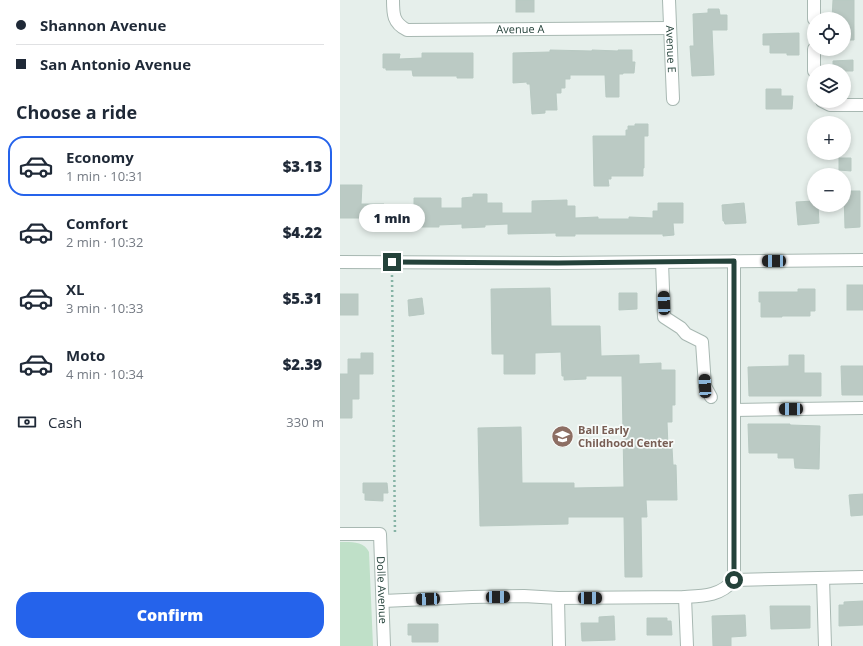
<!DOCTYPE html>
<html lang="en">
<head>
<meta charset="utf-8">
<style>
  body { margin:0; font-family:"Open Sans",sans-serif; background:#f2f2f3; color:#1f2937; height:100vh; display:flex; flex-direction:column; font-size:15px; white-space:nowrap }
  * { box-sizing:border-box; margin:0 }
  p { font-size:13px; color:#747a83 }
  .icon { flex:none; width:22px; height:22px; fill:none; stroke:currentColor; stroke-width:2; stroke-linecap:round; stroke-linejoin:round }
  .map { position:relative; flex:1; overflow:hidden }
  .side { display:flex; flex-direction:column; background:#fff; width:340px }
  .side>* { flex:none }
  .banner { display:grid; align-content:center; height:88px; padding:0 16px; background:#fff }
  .controls { position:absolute; left:467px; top:12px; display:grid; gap:8px }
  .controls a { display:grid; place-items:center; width:44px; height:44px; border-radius:50%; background:#fff; box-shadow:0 2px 6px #0003; font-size:20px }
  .end { position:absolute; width:18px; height:18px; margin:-9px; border:5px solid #24423a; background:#fff; box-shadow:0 0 0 2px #fff }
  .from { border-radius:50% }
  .bubble { position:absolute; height:28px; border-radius:14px; background:#fff; box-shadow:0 2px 6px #0003; font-size:13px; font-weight:800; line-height:28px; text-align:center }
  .car { position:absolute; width:12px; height:24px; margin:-12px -6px; border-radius:5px; box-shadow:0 0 3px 1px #0007; background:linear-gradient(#222 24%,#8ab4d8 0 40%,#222 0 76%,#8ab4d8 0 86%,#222 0) }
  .banner b { display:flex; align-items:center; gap:14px; height:38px; font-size:15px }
  .banner b+b { border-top:1px solid #e0e1e3 }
  .banner i { width:10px; height:10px; background:#1f2937 }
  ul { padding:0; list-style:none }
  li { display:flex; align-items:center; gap:12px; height:60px; margin:0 8px 6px; padding:0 8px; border:2px solid transparent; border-radius:16px }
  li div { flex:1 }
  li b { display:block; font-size:15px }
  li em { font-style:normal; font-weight:800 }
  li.current { border-color:#2563eb }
  li>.icon { width:36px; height:36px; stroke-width:1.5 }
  h2 { padding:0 16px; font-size:18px; line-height:48px }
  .pay { display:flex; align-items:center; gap:10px; height:44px; padding:0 16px; font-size:15px }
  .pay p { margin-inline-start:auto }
  .cta { display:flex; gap:8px; margin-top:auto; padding:8px 16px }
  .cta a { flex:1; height:46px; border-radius:16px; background:#2563eb; color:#fff; font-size:16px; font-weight:800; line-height:46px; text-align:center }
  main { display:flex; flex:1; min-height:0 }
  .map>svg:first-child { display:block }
  .green { fill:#bfe0c8 }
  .building { fill:#bbcac4; stroke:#b8c9c2 }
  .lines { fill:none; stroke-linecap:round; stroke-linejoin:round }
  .minor-casing { stroke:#a8b8b2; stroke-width:14 }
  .path { stroke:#86b3a5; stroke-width:2.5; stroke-dasharray:2 3; stroke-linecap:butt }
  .minor { stroke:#fff; stroke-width:12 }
  .route { stroke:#24423a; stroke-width:5 }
  .labels { text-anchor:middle; stroke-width:3.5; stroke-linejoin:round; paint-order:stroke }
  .street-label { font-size:11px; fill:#24423a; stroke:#f7fbf9 }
  .education-label { font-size:11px; font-weight:bold; fill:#785e54; stroke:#f7fbf9; text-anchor:start }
</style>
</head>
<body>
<main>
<section class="side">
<div class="banner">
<b><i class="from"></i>Shannon Avenue</b>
<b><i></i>San Antonio Avenue</b>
</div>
<h2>Choose a ride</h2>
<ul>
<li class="current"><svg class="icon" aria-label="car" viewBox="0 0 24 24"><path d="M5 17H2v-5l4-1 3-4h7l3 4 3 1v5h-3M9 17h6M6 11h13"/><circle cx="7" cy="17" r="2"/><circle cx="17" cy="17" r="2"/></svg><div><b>Economy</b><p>1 min · 10:31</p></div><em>$3.13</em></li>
<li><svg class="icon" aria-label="car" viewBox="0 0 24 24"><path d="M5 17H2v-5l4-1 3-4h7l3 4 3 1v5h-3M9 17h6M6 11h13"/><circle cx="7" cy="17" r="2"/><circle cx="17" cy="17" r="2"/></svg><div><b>Comfort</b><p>2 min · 10:32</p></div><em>$4.22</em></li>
<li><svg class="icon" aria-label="car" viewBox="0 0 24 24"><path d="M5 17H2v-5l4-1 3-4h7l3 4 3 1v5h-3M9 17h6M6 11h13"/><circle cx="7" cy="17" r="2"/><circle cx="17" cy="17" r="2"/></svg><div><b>XL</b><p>3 min · 10:33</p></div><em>$5.31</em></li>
<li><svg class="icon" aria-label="car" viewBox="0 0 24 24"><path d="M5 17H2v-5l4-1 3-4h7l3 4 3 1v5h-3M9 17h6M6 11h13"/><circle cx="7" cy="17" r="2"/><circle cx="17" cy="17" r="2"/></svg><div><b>Moto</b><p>4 min · 10:34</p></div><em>$2.39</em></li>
</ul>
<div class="pay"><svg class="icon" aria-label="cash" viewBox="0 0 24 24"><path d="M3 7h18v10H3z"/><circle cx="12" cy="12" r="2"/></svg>Cash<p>330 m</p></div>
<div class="cta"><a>Confirm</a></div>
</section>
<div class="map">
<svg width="523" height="646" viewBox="0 0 523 646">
  <rect width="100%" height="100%" fill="#e6efeb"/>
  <path class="green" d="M0,542c11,0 24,-1 29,10l4,94h-33z"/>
  <g class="building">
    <rect x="176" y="0" width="18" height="12"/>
    <path d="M493,0h21v40h-10v-21h-12z"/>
    <path d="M368,9h11l1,6h7v15h-15l2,45 -22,1 -2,-30h4l-1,-32 15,-1z"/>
    <path d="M459,33v22h-12v-2h-17v-8h-7v-11z"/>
    <path d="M210,50l42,1v-1l26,1v-1h14v12h3l-1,11h-11v1h-4v23h-13l-1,-22h-35v4h-5v9h-4v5h-5l1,17h-12v3l-13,1 -2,-30h-3v-2l-14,1v-30l37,-1z"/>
    <path d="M82,53h51v25h-16v-2h-44l-1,-6h-26v-2h-3v-14h17l-1,5 23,-1z"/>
    <path d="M513,60v11h-20v-10z"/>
    <path d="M426,89h15v7h12l-1,13h-26z"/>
    <path d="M295,124h13v12h-4v32h-1v8h-32v3h-3l1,7h-15l-1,-50h33v-6h2v-4h7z"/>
    <path d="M499,158h12v13l-12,-1z"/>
    <path d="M0,185h22l-1,19h23v27h-14v-13h-30z"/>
    <path d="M504,191h16v36l-15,1z"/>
    <path d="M133,194h14v9h15v10h30v-12l35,-1v6h8v12l23,-1v2h31v-2l24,1v-7h5v-8h25v20h-10l1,12 -11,1v-2h-88v2h-19v-3l-48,1v-10l-23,1v2l-23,1v-4l-23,1v2h-21l-1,-16h-3v-13h27v10h21v-10l11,-1z"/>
    <path d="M474,201v4h4l1,18 -21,2 -2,-23z"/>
    <path d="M404,203l2,20 -21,1 -1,-3h-1l-1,-16z"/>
    <rect x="507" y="285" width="16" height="25"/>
    <path d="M210,288l1,38h49l1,30 38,-1v9l22,-1v7h14v35h-3v17h-5l1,25 4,1 1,17h3l1,35h-31l1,17h-6l1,60h-17l-1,-60h-56v7l-88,2 -2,-98 43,-1 1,56h52v5l50,-1 -2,-111h-36v3l-22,1v-4h-2l-1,-24 -26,1v21h-31v-20h-12l-1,-65z"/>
    <path d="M458,289h17v22h-5v5h-28v1h-21v-15h-2v-10h39z"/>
    <path d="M279,293h18v16l-18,1z"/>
    <rect x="0" y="294" width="18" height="21"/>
    <path d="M82,298l2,16 -15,2 -1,-16z"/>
    <path d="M21,353h12v21h-14v25h-7v19h-12v-44h8v-15h13z"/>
    <path d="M449,355h15v18h17v23h-72l-1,-29 41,-1z"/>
    <path d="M501,366h22v29h-21z"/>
    <path d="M408,424h42v1l30,1 -1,43 -24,-1 -1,-10h-16v-5h-29z"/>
    <path d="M23,483h24l1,10h-5v8l-18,-1v-7h-2z"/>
    <path d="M523,494v21l-12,1 -2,-21z"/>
    <path d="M523,601v24l-24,1v-21h5v-3z"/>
    <path d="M430,606h40v22l-39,1z"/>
    <path d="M405,615l1,21 -15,1v9h-18l-1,-30z"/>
    <path d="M274,616l1,24 -33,1 -1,-18h18v-6z"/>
    <path d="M307,618h20v3h4l1,14h-25z"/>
    <path d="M68,624h30v18h-26v-7h-4z"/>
  </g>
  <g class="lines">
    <defs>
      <g id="minor">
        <path id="s1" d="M53,0c0,14 0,23 14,30l262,-2"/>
        <path id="s2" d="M329,0l4,99"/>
        <path d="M474,19v-19"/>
        <path d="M474,71v-22"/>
        <path d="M482,101l8,4h33"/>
        <path d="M394,261v319"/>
        <path d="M0,262l218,1 305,-3"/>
        <path d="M322,262l2,55 17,11 5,6 16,8 3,44 6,11"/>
        <path d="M394,410l129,-2"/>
        <path id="s3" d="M0,534h40l4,112"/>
        <path d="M483,578l2,68"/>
        <path d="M345,597l2,49"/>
        <path d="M218,598l1,48"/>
        <path d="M43,601l89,-4 52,-1 34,2 127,-1c19,-1 35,-1 49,-17l129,-3"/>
      </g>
    </defs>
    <use href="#minor" class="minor-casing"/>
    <path class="path" d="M52,275l3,259"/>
    <use href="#minor" class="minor"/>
  </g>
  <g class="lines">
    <path class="route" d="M52,262l166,1 176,-2v319"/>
  </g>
  <defs>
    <symbol id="school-disc" viewBox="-11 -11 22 22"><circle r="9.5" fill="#8d6e63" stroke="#f7fbf9"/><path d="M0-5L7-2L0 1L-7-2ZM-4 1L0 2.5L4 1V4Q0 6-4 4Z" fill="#fff"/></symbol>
  </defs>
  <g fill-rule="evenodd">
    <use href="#school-disc" x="210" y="424" width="25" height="25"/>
  </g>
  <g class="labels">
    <g class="street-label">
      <text dy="4" stroke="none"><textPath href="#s1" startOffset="149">Avenue A</textPath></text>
      <text dy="4" stroke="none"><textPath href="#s2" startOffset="49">Avenue E</textPath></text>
      <text dy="4" stroke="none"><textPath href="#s3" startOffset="96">Dolle Avenue</textPath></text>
    </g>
    <g class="education-label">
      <text x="238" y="434">Ball Early<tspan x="238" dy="13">Childhood Center</tspan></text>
    </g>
  </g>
</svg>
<div class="controls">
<a><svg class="icon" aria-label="locate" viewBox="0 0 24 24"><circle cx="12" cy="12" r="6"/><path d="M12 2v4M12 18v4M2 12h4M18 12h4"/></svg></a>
<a><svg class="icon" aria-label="layers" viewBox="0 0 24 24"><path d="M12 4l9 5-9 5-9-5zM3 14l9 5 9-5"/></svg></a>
<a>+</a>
<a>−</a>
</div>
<i class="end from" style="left:394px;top:580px"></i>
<i class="end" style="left:52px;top:262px"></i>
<div class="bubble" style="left:19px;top:204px;width:66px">1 min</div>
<i class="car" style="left:434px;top:261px;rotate:270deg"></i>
<i class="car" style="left:324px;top:303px;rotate:358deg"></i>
<i class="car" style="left:365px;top:386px;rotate:357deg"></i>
<i class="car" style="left:451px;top:409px;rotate:269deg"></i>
<i class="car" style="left:158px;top:597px;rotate:89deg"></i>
<i class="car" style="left:250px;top:598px;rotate:90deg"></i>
<i class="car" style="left:88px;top:599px;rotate:267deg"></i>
</div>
</main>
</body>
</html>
